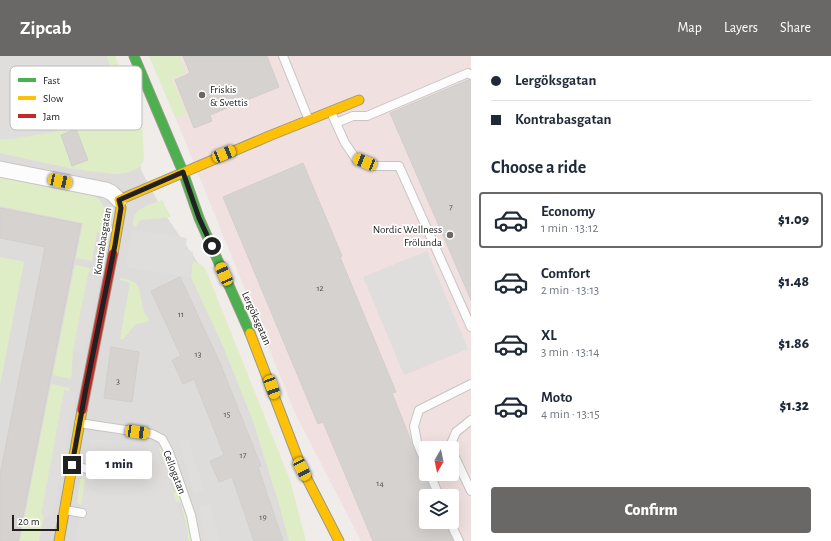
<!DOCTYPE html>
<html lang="en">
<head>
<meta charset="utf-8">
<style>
  body { margin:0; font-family:"Alegreya Sans",sans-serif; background:#f6f6f7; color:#1f2937; height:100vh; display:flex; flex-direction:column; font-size:15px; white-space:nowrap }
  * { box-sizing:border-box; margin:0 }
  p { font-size:13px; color:#747a83 }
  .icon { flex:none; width:22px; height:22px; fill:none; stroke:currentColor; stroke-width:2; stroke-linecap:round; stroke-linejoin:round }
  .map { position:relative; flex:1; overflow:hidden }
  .details { display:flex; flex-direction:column; background:#fff; width:360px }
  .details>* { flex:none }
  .guide { display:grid; align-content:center; height:88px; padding:0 20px; background:#fff }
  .needle { width:26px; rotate:189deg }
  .tools { position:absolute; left:419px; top:385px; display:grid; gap:8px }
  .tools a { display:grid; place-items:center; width:40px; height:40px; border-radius:4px; background:#fff; box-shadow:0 4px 16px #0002; font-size:20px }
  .scale { position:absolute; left:12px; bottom:10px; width:47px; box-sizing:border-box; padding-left:4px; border:2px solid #212121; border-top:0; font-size:11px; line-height:14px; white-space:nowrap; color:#212121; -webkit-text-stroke:3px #fff; paint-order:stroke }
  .end { position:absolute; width:18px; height:18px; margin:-9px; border:5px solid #212121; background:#fff; box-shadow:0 0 0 2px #fff }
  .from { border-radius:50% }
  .bubble { position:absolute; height:28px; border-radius:4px; background:#fff; box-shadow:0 4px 16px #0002; font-size:13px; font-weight:800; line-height:28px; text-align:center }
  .car { position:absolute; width:12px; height:24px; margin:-12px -6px; border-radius:5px; box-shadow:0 0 3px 1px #0007; background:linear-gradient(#f5c518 24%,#345 0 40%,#f5c518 0 76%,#345 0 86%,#f5c518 0) }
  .guide b { display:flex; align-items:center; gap:14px; height:38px; font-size:15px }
  .guide b+b { border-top:1px solid #e0e1e3 }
  .guide i { width:10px; height:10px; background:#1f2937 }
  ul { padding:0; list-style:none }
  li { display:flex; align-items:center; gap:12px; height:56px; margin:0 8px 6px; padding:0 12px; border:2px solid transparent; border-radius:4px }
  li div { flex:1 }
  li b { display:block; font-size:15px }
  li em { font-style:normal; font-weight:800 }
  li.on { border-color:#696867 }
  li>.icon { width:36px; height:36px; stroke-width:1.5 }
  h2 { padding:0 20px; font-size:18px; line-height:48px }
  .action { display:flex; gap:8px; margin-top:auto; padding:8px 20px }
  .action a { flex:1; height:46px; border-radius:4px; background:#696867; color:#fff; font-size:16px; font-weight:800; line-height:46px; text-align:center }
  header { display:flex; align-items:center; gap:24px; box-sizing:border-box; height:56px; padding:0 20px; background:#696867; color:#fff }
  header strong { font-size:19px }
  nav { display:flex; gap:22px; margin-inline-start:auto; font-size:14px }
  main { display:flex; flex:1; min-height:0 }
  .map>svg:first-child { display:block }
  .residential { fill:#dedcdb }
  .commercial { fill:#f1e0e0; fill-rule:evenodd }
  .grass { fill:#dfedc7 }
  .parking { fill:#dfdedd }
  .building { fill:#d6d2d0; stroke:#d2ceca }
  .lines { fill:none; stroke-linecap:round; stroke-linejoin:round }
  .lane-casing { stroke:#c6c5c4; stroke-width:10 }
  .street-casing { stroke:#c6c5c4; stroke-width:17 }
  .fast-casing { stroke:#9a9a80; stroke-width:11 }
  .slow-casing { stroke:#9a9a80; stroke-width:11 }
  .jam-casing { stroke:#9a9a80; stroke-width:11 }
  .lane { stroke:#fdfcfc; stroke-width:8 }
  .street { stroke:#fdfcfc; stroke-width:15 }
  .fast { stroke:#4caf50; stroke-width:9 }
  .slow { stroke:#ffc107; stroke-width:9 }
  .jam { stroke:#c62828; stroke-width:9 }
  .route { stroke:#212121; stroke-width:5 }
  .poi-dot { fill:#696867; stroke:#fff; stroke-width:1.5 }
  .labels { text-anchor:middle; stroke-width:3.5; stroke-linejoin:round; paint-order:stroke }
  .number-label { font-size:9px; fill:#4e4d4d }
  .poi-label { font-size:11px; fill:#212121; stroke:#fff; text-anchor:start }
  .street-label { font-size:11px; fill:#212121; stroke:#fff }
  .key { fill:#fff; stroke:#bcbcbc; stroke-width:1 }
  .key-label { font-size:11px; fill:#212121 }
</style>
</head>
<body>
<header>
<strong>Zipcab</strong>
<nav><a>Map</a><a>Layers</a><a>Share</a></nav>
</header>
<main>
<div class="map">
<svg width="471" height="485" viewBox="0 0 471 485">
  <rect width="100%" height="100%" fill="#efece9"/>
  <path class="residential" d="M0,0h113l25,61 3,53 23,43 37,54 100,274h-301z"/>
  <path class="commercial" d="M149,0h322v485h-110l-66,-128 -119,-294zM426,392h26v26h-26zM426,440h26v26h-26z"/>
  <g class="grass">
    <path d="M106,0h9l27,65 2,39 -4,7 -14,6 -12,1 -41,-5 -73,-16v-14h12l114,-35z"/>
    <path d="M149,0h30l7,17 -14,6 15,34 -11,6z"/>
    <path d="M0,120c19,4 87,12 98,23 10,9 11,22 9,35l-10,-2 -5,29 -16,-3 7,-35 -83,-17z"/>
    <path d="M162,144l9,17 -31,3 -4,7 -3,-1c-1,-19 15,-20 29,-26z"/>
    <path d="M0,201l24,5 -24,123z"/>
    <path d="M193,205l9,4 4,5 84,210 16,61h-17l-10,-37 -26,-83 -29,-73 -33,-71z"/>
    <path d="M75,209l16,3 -3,7 -15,76 -2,28 -18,-4z"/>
    <path d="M120,222c25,3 18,16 24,33 1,3 3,6 5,9l-1,2 -12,2 -13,15h-3l10,-56 -10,-3z"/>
    <path d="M51,328l19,4 -31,153h-19z"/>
    <path d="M160,391l24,58 8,36h-4l-1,-11 -6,-28 -97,4 -7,-3 3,-23 4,-4 86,17 6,-1 -17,-43z"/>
  </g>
  <g class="parking">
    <path d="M0,0h105l21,48 -72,28 -42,7h-12z"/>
    <path d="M132,173l55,9 -2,12 8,2 -4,25 -63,-10z"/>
    <path d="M427,195l41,98 -64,26 -41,-98z"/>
    <path d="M88,219l12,3 -16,75 -11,-2z"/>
    <path d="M64,334l12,2 -23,125 -12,-2z"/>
    <path d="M91,383l64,4 32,88 1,10h-112z"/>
    <path d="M188,383l16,51 -10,3 -15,-51z"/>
    <path d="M210,448l8,31 1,6h-13l-7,-34z"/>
  </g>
  <g class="building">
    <path d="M183,0h84l12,31 -69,28 2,6 -18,7 -19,-48 15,-7z"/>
    <path d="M468,24h3v220l-81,-187z"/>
    <path d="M76,73l12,31 -16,6 -11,-31z"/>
    <path d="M303,107l39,93 -2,1 56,135 -4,1 29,73 4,6v4l8,20h-7v26h19l8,19h-80l-50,-119 -5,2 -95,-227z"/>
    <path d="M0,152l81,16 -63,317h-18v-66l45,-228 -45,-9z"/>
    <path d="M180,221l40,86 41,103 -3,1 25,74h-29l-22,-64 -13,5 -9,-21 14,-6 -30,-76 -11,5 -11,-24 9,-4 -30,-65z"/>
    <path d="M111,291l28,5 -7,50 -28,-4z"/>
  </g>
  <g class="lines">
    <defs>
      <g id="lane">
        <path d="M283,0l25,62"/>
        <path d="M331,56l14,31 11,16 18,7h25l72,161"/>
        <path d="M336,67l17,-7h14l101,-43 3,2"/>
        <path d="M79,367l73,11 10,5 7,13 22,63 5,26"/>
        <path d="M451,392l-1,-2 6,-14 15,-12"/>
        <path d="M452,395l19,40"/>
        <path d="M426,408l-9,-22 -3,-16 5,-16 52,-26"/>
        <path d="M72,409l15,4"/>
        <path d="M430,418l9,22"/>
        <path d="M65,454l17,3"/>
        <path d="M450,466l9,19"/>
      </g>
      <path id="street" d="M0,113l106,21 6,3 7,7"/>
      <path id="fast" d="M134,0l49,116 16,46 51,115"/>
      <g id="slow">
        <path d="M113,198l8,-46 -2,-8 150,-64 90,-36"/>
        <path d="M250,277l52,136 37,72"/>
        <path d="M59,485l23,-131"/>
      </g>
      <path id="jam" d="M82,354l31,-156"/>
    </defs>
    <use href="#lane" class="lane-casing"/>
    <use href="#street" class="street-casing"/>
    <use href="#fast" class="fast-casing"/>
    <use href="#slow" class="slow-casing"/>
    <use href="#jam" class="jam-casing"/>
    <use href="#lane" class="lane"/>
    <use href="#street" class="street"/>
    <use href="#fast" class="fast"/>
    <use href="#slow" class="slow"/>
    <use href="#jam" class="jam"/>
  </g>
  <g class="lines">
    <path class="route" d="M72,409l14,-77 29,-143 6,-37 -2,-8 64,-28 16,46 13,28"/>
  </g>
  <g class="poi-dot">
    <circle cx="202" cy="39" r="4"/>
    <circle cx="450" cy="179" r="4"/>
  </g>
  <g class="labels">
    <g class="number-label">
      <text x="451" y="154">7</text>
      <text x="320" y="235">12</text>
      <text x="181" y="261">11</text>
      <text x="198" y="301">13</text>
      <text x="118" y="328">3</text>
      <text x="227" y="361">15</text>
      <text x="243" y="402">17</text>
      <text x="380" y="430">14</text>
      <text x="263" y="464">19</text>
    </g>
    <g class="poi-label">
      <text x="210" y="37">Friskis<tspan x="210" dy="13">&amp; Svettis</tspan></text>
      <text x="442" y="177" text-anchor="end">Nordic Wellness<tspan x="442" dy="13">Frölunda</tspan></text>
    </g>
    <g class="street-label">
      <text transform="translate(102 185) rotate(-81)" y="4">Kontrabasgatan</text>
      <text transform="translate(257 262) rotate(66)" y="4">Lergöksgatan</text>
      <text transform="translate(175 416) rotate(69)" y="4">Cellogatan</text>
    </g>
  </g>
  <rect x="10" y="10" width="132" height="64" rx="6" class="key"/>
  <rect x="18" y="22" width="18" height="4" fill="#4caf50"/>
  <rect x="18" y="40" width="18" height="4" fill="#ffc107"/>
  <rect x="18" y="58" width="18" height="4" fill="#c62828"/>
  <g class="key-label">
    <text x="43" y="28">Fast</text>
    <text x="43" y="46">Slow</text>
    <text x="43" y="64">Jam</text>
  </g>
</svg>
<div class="tools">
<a><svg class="needle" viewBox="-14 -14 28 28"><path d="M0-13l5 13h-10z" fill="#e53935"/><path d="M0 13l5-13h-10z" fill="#747a83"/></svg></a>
<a><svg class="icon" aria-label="layers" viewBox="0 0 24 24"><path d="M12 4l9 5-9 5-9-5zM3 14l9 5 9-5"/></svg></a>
</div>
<div class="scale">20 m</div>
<i class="end from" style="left:212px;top:190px"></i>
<i class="end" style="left:72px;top:409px"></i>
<div class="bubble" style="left:86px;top:395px;width:66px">1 min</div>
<i class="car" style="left:224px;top:98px;rotate:68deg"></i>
<i class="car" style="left:365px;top:106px;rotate:292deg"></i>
<i class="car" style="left:60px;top:125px;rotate:102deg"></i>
<i class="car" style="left:224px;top:218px;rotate:336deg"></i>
<i class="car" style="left:272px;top:331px;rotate:160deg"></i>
<i class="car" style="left:137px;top:376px;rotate:98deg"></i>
<i class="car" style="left:302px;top:413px;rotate:154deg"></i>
</div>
<section class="details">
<div class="guide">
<b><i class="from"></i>Lergöksgatan</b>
<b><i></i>Kontrabasgatan</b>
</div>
<h2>Choose a ride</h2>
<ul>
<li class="on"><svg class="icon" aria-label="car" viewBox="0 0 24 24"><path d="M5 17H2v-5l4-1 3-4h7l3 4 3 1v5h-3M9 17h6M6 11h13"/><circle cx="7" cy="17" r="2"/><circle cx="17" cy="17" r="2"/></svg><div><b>Economy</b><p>1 min · 13:12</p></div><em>$1.09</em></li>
<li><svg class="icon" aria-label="car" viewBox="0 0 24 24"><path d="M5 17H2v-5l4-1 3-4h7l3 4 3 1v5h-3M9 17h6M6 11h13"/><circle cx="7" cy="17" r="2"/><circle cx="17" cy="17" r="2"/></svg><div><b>Comfort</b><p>2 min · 13:13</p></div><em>$1.48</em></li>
<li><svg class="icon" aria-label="car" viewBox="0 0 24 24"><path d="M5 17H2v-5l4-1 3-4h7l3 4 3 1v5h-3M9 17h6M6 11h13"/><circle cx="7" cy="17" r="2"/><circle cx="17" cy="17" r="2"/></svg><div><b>XL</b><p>3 min · 13:14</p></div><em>$1.86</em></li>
<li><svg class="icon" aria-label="car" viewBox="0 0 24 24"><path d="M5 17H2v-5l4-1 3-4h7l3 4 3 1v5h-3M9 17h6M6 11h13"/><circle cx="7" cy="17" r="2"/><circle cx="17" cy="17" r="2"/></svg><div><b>Moto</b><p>4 min · 13:15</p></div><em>$1.32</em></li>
</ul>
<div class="action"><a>Confirm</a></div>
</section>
</main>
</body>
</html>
